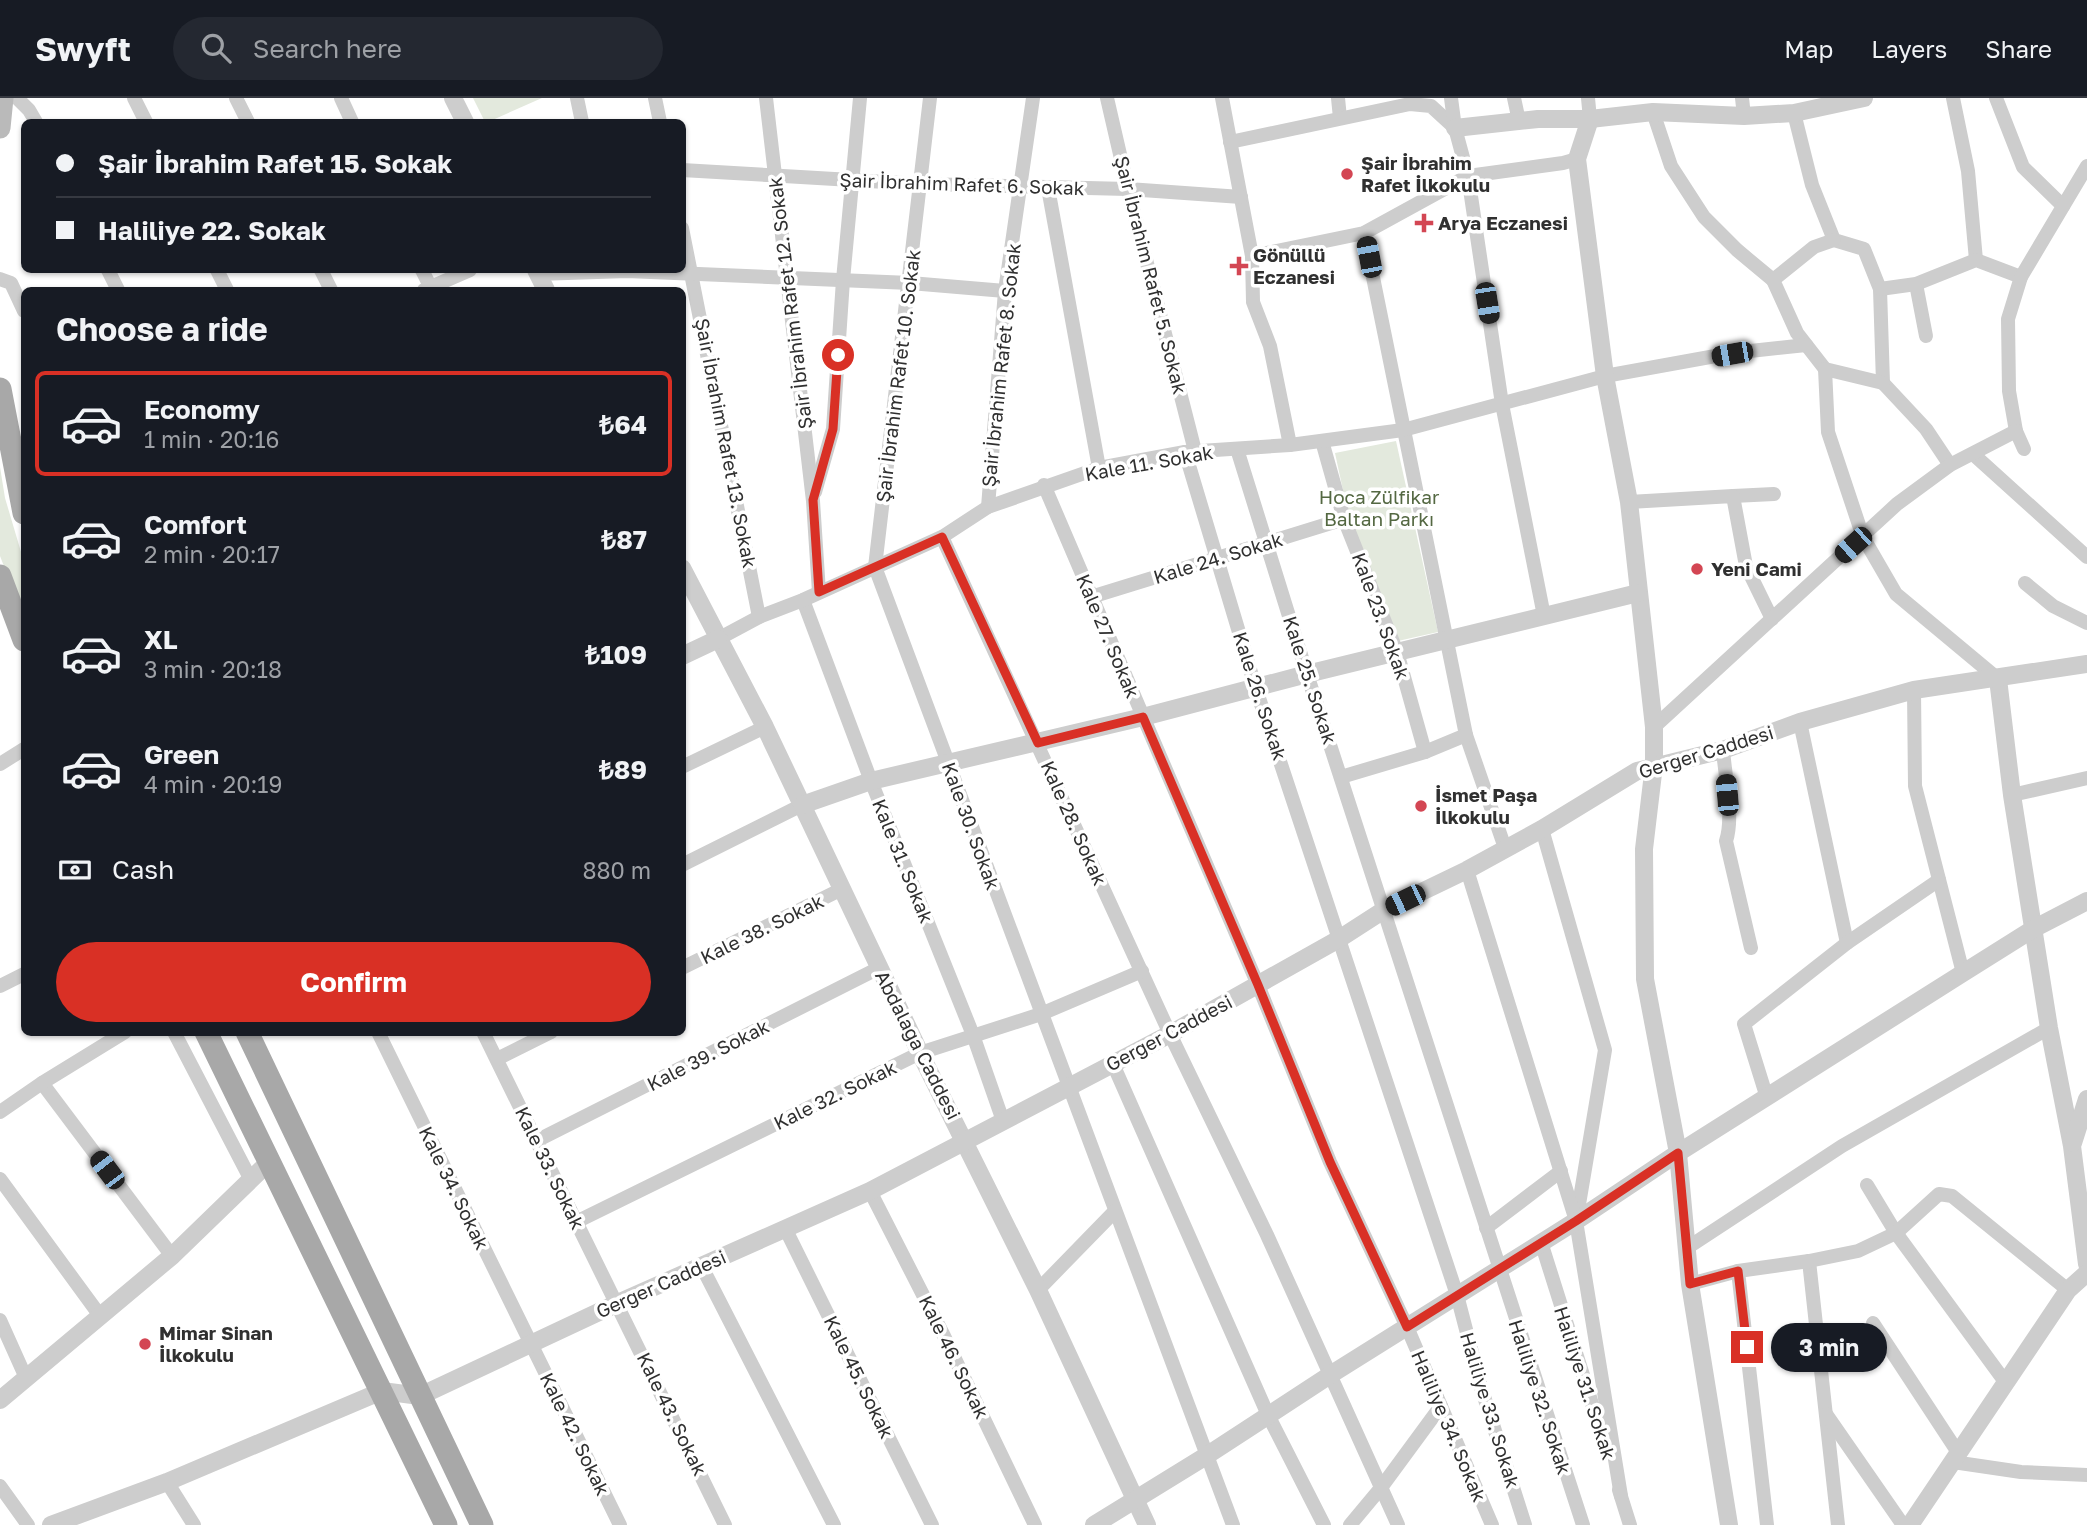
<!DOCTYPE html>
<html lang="en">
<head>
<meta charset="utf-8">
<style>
  body { margin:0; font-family:"Golos Text",sans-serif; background:#242831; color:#f1f3f6; height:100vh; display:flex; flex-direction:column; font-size:26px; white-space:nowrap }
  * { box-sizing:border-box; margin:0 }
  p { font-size:23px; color:#9ea1a6 }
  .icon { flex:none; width:38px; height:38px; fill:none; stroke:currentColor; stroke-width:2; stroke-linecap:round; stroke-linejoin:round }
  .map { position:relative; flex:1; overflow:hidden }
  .panel { position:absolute; left:21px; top:189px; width:665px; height:749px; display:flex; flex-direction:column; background:#171b24; border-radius:10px; box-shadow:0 2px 5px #0004 }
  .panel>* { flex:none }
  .banner { position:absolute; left:21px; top:21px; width:665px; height:154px; border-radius:10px; box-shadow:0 2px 5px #0004; display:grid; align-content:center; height:154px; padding:0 35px; background:#171b24 }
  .end { position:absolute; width:32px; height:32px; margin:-16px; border:9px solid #d93025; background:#fff; box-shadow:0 0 0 4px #fff }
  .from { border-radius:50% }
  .bubble { position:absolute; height:49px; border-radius:24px; background:#171b24; box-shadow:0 2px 5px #0004; font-size:23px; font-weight:700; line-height:49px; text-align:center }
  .car { position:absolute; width:21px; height:42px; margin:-21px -10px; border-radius:9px; box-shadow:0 0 5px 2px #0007; background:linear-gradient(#222 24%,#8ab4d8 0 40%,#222 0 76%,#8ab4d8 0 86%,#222 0) }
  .banner b { display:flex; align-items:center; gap:24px; height:66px; font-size:26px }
  .banner b+b { border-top:2px solid #363941 }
  .banner i { width:18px; height:18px; background:#f1f3f6 }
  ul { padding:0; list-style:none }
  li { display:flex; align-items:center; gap:21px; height:105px; margin:0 14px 10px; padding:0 21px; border:4px solid transparent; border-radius:10px }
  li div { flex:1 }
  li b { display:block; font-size:26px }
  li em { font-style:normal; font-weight:700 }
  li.on { border-color:#d93025 }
  li>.icon { width:63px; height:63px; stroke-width:1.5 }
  h2 { padding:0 35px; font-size:32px; line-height:84px }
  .pay { display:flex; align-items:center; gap:18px; height:77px; padding:0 35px; font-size:26px }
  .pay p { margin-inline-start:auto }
  .action { display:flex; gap:14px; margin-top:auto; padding:14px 35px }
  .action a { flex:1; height:80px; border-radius:42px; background:#d93025; color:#fff; font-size:28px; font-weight:700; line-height:80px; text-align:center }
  header { display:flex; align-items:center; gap:42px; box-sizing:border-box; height:98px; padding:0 35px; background:#171b24; border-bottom:2px solid #363941 }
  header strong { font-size:33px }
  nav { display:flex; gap:38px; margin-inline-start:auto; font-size:24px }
  .search { width:490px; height:63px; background:#242831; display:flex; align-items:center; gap:18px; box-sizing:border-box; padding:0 24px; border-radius:38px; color:#9ea1a6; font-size:26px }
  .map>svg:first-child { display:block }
  .green { fill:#e3e9dd }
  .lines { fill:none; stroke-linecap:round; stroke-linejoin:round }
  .minor { stroke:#cdcdcd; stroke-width:14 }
  .tertiary { stroke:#cdcdcd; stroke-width:18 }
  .secondary { stroke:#bababa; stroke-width:21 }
  .primary { stroke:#a8a8a8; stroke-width:23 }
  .route { stroke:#d93025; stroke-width:9 }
  .poi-dot { fill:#d34653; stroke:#fff; stroke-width:2.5 }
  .labels { text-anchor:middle; stroke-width:7; stroke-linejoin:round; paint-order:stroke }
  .poi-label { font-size:19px; font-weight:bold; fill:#303030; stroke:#fff; text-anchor:start }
  .street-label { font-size:19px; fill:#303030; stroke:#fff }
  .park-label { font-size:19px; fill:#546842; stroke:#fff }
</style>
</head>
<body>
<header>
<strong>Swyft</strong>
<div class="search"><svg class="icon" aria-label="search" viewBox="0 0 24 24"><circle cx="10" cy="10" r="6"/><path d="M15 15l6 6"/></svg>Search here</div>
<nav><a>Map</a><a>Layers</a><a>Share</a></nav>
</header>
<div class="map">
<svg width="2087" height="1427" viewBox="0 0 2087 1427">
  <rect width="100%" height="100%" fill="#fff"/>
  <g class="green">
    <path d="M473,0h69l-54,24h-3z"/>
    <path d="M1396,343l42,191 -40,9 -49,-123 -14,-65z"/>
    <path d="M0,369l5,31 19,64v56l-24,-62z"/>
  </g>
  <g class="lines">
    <g class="minor">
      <path d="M17,0l12,12 7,12"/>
      <path d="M134,0l12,24"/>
      <path d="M236,0l12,24"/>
      <path d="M341,0l11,24"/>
      <path d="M577,0l5,24"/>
      <path d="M655,0l5,24"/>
      <path d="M766,0l47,403 6,91"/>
      <path d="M930,0l-55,469 358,958"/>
      <path d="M1107,0l21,91 67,262"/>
      <path d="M1222,0l30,158 1,46 17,44 20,99"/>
      <path d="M1338,0l2,20"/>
      <path d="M1514,0l5,23"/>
      <path d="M1588,0l2,21"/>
      <path d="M1742,0l2,18"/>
      <path d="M1953,0l15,73 8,89"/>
      <path d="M1996,0l27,69 40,39"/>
      <path d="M1653,14l18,54 33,51 33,33 36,30"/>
      <path d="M1794,15l18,72 22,55 30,9 16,40 3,94 43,46 24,36"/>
      <path d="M1230,44l180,-38 21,2 24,22"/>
      <path d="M682,72l238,14 208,5 113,8"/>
      <path d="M1048,90l51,280"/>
      <path d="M682,130l77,389"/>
      <path d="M1364,135l102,502 39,113"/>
      <path d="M1252,158l112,-23 104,-57 -13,-48 -4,-30"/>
      <path d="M108,172l10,20"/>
      <path d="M217,172l10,20"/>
      <path d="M321,172l10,20"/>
      <path d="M422,172l10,20"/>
      <path d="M538,176l89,-3 283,12 95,8"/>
      <path d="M0,181l11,4 13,28"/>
      <path d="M1916,186l10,52"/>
      <path d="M1880,191l36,-5 60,-24 45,17"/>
      <path d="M424,192l46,-20"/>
      <path d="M1825,271l-28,-36 -24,-53 41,-33 20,-7"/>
      <path d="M1883,285l-58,-14 3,63 35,105 33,57 102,85"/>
      <path d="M1322,343l22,78 53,133 28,100"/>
      <path d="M1237,351l70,225 276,851"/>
      <path d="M2024,351l-8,-18 -7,-40 -1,-72 13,-42 66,-111"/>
      <path d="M1185,354l71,237 201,606 24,92 44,138"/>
      <path d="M1973,356l114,103"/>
      <path d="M1044,387l214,500 72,177 77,165 85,198"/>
      <path d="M815,394l18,-63 10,-149 17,-182"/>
      <path d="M1733,398l41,-2"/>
      <path d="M1629,404l104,-6 13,70 26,53"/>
      <path d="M988,409l17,-216 28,-193"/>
      <path d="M942,439l228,497 97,201 131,290"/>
      <path d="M2025,485l28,23 34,17"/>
      <path d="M1091,499l253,-78"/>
      <path d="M803,502l68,181 102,254 30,86"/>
      <path d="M1544,518l-42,-212 -34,-228 95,-13 14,-4"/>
      <path d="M718,541l41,-22 44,-17 139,-63 46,-30 111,-39 86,-16 105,-7 113,-15 202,-54 127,-23 74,-8"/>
      <path d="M1914,592l1,96 48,187"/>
      <path d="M1800,624l47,221"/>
      <path d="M1654,629l243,-223 53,-39 66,-34"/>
      <path d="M1723,652c2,26 11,67 3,91l25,107"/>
      <path d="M0,666l24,-15"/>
      <path d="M682,669l83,-40"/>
      <path d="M1341,679l84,-25 41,-17"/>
      <path d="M2012,697l75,-17"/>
      <path d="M1542,731l63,221 -28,166"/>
      <path d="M682,767l120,-60"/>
      <path d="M1467,772l109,351 45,275"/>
      <path d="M682,870l160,-79"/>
      <path d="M0,888l24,-12"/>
      <path d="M174,934l77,148"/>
      <path d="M378,934l242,493"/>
      <path d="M483,934l242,493"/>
      <path d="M497,961l54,-27"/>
      <path d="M1113,966l155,351 56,110"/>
      <path d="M42,985l130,173"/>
      <path d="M1767,1000l-23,-74 103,-81 92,-63"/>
      <path d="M0,1014l42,-29 83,-51"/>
      <path d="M536,1043l343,-173"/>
      <path d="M0,1081l101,138"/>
      <path d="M1867,1087l29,48 110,150"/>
      <path d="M870,1093l74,145 91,189"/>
      <path d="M576,1124l344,-169 121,-39 101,-43"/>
      <path d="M785,1130l147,297"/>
      <path d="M1486,1130l75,-57"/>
      <path d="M1541,1144l65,206"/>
      <path d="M1687,1150l155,-102 207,-118"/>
      <path d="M1809,1163l29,264"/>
      <path d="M701,1167l133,260"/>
      <path d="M1738,1173l29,254"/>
      <path d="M1690,1186l48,-13 71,-10 49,-10 38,-18 43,-39 13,2 116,94"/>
      <path d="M1038,1192l77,-79"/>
      <path d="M0,1222l26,58"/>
      <path d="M1873,1225l86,131"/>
      <path d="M1826,1316l77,111"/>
      <path d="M1953,1364l68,10 66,3"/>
      <path d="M167,1384l27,43"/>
      <path d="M0,1388l28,39"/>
      <path d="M1619,1392l11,35"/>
      <path d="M1350,1427l30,-36 61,-83"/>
    </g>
    <g class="tertiary">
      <path d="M453,0l12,24"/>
      <path d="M1590,21l-13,40 28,217 24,126 25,225v38l-10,84 1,130 33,174 12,131 39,241"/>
      <path d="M1455,30l83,-9h52l63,-7 91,4 50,-3 70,-15"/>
      <path d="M536,172l10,20"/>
      <path d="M682,470l83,159 155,326 118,237 109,235"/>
      <path d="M682,558l36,-17"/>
      <path d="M1998,581l14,116 37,233 23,118 15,118"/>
      <path d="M802,707l69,-24 272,-64 164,-43 331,-81"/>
      <path d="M2073,1045l14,-44"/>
      <path d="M0,1302l172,-144 97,-94"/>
      <path d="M51,1427l116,-43 215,-91 38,5 198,-93 252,-112 300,-157 169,-95 45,-29 83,-40 75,-41 95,-58 86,-21 77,-28 114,-32 173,-26"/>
      <path d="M1094,1427l112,-69 124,-81 246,-154 102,-68 285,-180 70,-44 54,-28"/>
      <path d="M1910,1427l158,-235 19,-17"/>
    </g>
    <path class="secondary" d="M0,30l3,-30"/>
    <g class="primary">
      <path d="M0,291l24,124"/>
      <path d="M0,478l24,64"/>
      <path d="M206,934l240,493"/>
      <path d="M247,934l235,493"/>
    </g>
  </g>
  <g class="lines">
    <path class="route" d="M838,257l-5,74 -20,71 6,92 123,-55 96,206 105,-26 115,268 72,177 77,165 169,-106 102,-68 12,131 48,-13 9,76"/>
  </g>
  <g class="poi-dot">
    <circle cx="1347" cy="76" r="7"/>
    <path d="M1420.5 114.5h7v7h7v7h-7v7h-7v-7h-7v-7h7z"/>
    <path d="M1235.5 157.5h7v7h7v7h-7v7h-7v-7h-7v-7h7z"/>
    <circle cx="1697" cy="471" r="7"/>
    <circle cx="1421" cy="708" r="7"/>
    <circle cx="145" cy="1246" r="7"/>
  </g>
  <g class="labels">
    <g class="poi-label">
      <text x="1361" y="72">Şair İbrahim<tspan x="1361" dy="22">Rafet İlkokulu</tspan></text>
      <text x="1438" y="132">Arya Eczanesi</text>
      <text x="1253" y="164">Gönüllü<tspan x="1253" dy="22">Eczanesi</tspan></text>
      <text x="1711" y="478">Yeni Cami</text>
      <text x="1435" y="704">İsmet Paşa<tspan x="1435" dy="22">İlkokulu</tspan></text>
      <text x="159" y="1242">Mimar Sinan<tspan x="159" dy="22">İlkokulu</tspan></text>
    </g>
    <g class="street-label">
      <text transform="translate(962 86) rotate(2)" y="7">Şair İbrahim Rafet 6. Sokak</text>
      <text transform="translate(1151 177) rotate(76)" y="7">Şair İbrahim Rafet 5. Sokak</text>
      <text transform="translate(790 205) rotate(-97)" y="7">Şair İbrahim Rafet 12. Sokak</text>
      <text transform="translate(1001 267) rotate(-84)" y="7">Şair İbrahim Rafet 8. Sokak</text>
      <text transform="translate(898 278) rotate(-83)" y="7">Şair İbrahim Rafet 10. Sokak</text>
      <text transform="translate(726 345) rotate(79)" y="7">Şair İbrahim Rafet 13. Sokak</text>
      <text transform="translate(1149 365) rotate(-10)" y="7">Kale 11. Sokak</text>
      <text transform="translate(1218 460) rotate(-17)" y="7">Kale 24. Sokak</text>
      <text transform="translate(1381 518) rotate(70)" y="7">Kale 23. Sokak</text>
      <text transform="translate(1108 538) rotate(67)" y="7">Kale 27. Sokak</text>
      <text transform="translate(1310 582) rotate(72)" y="7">Kale 25. Sokak</text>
      <text transform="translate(1260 598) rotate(72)" y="7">Kale 26. Sokak</text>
      <text transform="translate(1706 654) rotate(-17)" y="7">Gerger Caddesi</text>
      <text transform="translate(1074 725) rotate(66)" y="7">Kale 28. Sokak</text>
      <text transform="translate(971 728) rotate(70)" y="7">Kale 30. Sokak</text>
      <text transform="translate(903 763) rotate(68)" y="7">Kale 31. Sokak</text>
      <text transform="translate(762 831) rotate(-26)" y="7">Kale 38. Sokak</text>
      <text transform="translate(1169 935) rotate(-28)" y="7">Gerger Caddesi</text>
      <text transform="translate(918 947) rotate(63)" y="7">Abdalağa Caddesi</text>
      <text transform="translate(708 957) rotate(-27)" y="7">Kale 39. Sokak</text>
      <text transform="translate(835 997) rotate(-26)" y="7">Kale 32. Sokak</text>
      <text transform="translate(550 1070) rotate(64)" y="7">Kale 33. Sokak</text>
      <text transform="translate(454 1090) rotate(64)" y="7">Kale 34. Sokak</text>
      <text transform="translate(661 1186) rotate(-24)" y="7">Gerger Caddesi</text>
      <text transform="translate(954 1259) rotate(64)" y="7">Kale 46. Sokak</text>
      <text transform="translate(859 1279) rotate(64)" y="7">Kale 45. Sokak</text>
      <text transform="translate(1585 1285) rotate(72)" y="7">Haliliye 31. Sokak</text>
      <text transform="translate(1540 1299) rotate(72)" y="7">Haliliye 32. Sokak</text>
      <text transform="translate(1490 1312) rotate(73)" y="7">Haliliye 33. Sokak</text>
      <text transform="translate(672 1316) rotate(64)" y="7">Kale 43. Sokak</text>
      <text transform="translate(1449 1328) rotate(67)" y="7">Haliliye 34. Sokak</text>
      <text transform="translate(575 1336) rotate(64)" y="7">Kale 42. Sokak</text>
    </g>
    <g class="park-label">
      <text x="1379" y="406">Hoca Zülfikar<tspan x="1379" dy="22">Baltan Parkı</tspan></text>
    </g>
  </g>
</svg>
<i class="end from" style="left:838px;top:257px"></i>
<i class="end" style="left:1747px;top:1249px"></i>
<div class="bubble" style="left:1771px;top:1225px;width:116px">3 min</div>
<i class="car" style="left:1369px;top:159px;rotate:349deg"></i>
<i class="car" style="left:1487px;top:205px;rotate:171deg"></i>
<i class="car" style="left:1732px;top:256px;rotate:260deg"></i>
<i class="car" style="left:1853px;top:447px;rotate:228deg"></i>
<i class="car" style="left:1727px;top:697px;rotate:355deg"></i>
<i class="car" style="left:1405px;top:802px;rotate:244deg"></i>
<i class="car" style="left:107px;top:1072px;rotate:323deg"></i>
<div class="banner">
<b><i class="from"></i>Şair İbrahim Rafet 15. Sokak</b>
<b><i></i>Haliliye 22. Sokak</b>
</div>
<section class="panel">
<h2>Choose a ride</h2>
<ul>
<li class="on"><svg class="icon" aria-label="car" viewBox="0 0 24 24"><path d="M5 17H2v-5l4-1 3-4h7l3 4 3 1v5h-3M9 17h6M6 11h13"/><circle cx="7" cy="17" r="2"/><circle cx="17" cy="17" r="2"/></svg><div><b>Economy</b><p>1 min · 20:16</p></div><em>₺64</em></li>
<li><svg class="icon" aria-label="car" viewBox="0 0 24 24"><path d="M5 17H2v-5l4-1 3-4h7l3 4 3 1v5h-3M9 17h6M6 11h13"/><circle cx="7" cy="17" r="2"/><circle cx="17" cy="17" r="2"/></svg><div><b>Comfort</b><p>2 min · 20:17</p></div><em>₺87</em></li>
<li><svg class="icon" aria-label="car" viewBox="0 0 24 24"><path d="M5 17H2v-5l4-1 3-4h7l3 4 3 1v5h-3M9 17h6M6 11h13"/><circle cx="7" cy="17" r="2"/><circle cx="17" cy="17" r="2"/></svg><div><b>XL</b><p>3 min · 20:18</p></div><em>₺109</em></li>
<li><svg class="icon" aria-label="car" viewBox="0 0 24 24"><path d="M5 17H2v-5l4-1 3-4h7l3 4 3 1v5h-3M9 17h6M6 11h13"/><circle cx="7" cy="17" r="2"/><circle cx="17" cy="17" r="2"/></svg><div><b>Green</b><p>4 min · 20:19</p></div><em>₺89</em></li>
</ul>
<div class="pay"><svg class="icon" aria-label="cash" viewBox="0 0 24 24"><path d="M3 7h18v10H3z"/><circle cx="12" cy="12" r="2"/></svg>Cash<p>880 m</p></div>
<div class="action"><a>Confirm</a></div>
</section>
</div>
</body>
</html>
